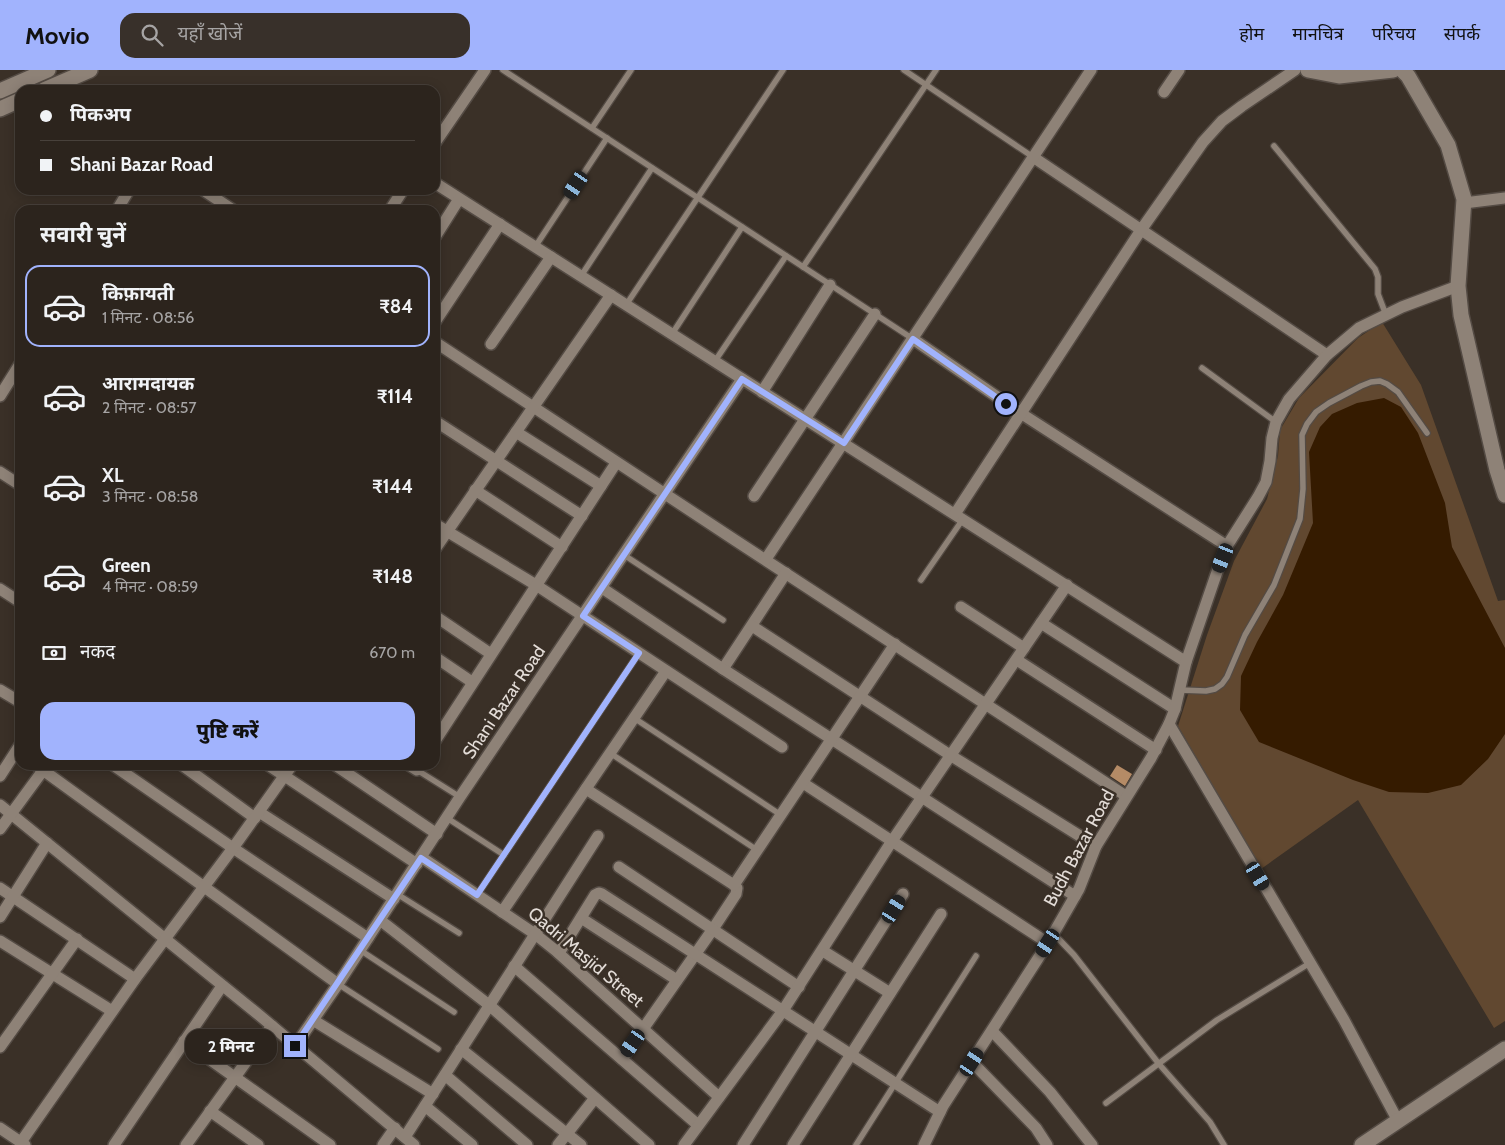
<!DOCTYPE html>
<html lang="hi">
<head>
<meta charset="utf-8">
<style>
  body { margin:0; font-family:Cabin,"Noto Sans Devanagari",sans-serif; background:#38302a; color:#f1f3f6; height:100vh; display:flex; flex-direction:column; font-size:19px; white-space:nowrap }
  * { box-sizing:border-box; margin:0 }
  p { font-size:16px; color:#a6a4a4 }
  .icon { flex:none; width:28px; height:28px; fill:none; stroke:currentColor; stroke-width:2; stroke-linecap:round; stroke-linejoin:round }
  .map { position:relative; flex:1; overflow:hidden }
  .details { position:absolute; left:15px; top:135px; width:425px; height:565px; display:flex; flex-direction:column; background:#2c241d; border-radius:15px; box-shadow:0 2px 12px #0003,0 0 0 1px #48413b }
  .details>* { flex:none }
  .hud { position:absolute; left:15px; top:15px; width:425px; height:110px; border-radius:15px; box-shadow:0 2px 12px #0003,0 0 0 1px #48413b; display:grid; align-content:center; height:110px; padding:0 25px; background:#2c241d }
  .end { position:absolute; width:22px; height:22px; margin:-11px; border:6px solid #a1b3fd; background:#111; box-shadow:0 0 0 2px #111 }
  .from { border-radius:50% }
  .bubble { position:absolute; height:35px; border-radius:15px; background:#2c241d; box-shadow:0 2px 12px #0003,0 0 0 1px #48413b; font-size:16px; font-weight:800; line-height:35px; text-align:center }
  .car { position:absolute; width:15px; height:30px; margin:-15px -8px; border-radius:6px; box-shadow:0 0 4px 1px #0007; background:linear-gradient(#222 24%,#8ab4d8 0 40%,#222 0 76%,#8ab4d8 0 86%,#222 0) }
  .hud b { display:flex; align-items:center; gap:18px; height:48px; font-size:19px }
  .hud b+b { border-top:1px solid #48413b }
  .hud i { width:12px; height:12px; background:#f1f3f6 }
  ul { padding:0; list-style:none }
  li { display:flex; align-items:center; gap:15px; height:82px; margin:0 10px 8px; padding:0 15px; border:2px solid transparent; border-radius:15px }
  li div { flex:1 }
  li b { display:block; font-size:19px }
  li em { font-style:normal; font-weight:800 }
  li.selected { border-color:#a1b3fd }
  li>.icon { width:45px; height:45px; stroke-width:1.5 }
  h2 { padding:0 25px; font-size:22px; line-height:60px }
  .pay { display:flex; align-items:center; gap:12px; height:55px; padding:0 25px; font-size:19px }
  .pay p { margin-inline-start:auto }
  .button { display:flex; gap:10px; margin-top:auto; padding:10px 25px }
  .button a { flex:1; height:58px; border-radius:15px; background:#a1b3fd; color:#111; font-size:20px; font-weight:800; line-height:58px; text-align:center }
  header { display:flex; align-items:center; gap:30px; box-sizing:border-box; height:70px; padding:0 25px; background:#a1b3fd; color:#111 }
  header strong { font-size:24px }
  nav { display:flex; gap:28px; margin-inline-start:auto; font-size:18px }
  .search { width:350px; height:45px; background:#38302a; display:flex; align-items:center; gap:12px; box-sizing:border-box; padding:0 18px; border-radius:15px; color:#a6a4a4; font-size:19px }
  .map>svg:first-child { display:block }
  .green { fill:#614830 }
  .water { fill:#351b00 }
  .building { fill:#b58b66 }
  .lines { fill:none; stroke-linecap:round; stroke-linejoin:round }
  .lane-casing { stroke:#544b44; stroke-width:8 }
  .street-casing { stroke:#544b44; stroke-width:14 }
  .secondary-casing { stroke:#544b44; stroke-width:18 }
  .lane { stroke:#8e8277; stroke-width:5.5 }
  .street { stroke:#8e8277; stroke-width:11 }
  .secondary { stroke:#8e8277; stroke-width:15 }
  .route { stroke:#a1b3fd; stroke-width:6 }
  .labels { text-anchor:middle; stroke-width:5; stroke-linejoin:round; paint-order:stroke }
  .street-label { font-size:18px; fill:#e4ddd8; stroke:#3a3027 }
</style>
</head>
<body>
<header>
<strong>Movio</strong>
<div class="search"><svg class="icon" aria-label="search" viewBox="0 0 24 24"><circle cx="10" cy="10" r="6"/><path d="M15 15l6 6"/></svg>यहाँ खोजें</div>
<nav><a>होम</a><a>मानचित्र</a><a>परिचय</a><a>संपर्क</a></nav>
</header>
<div class="map">
<svg width="1505" height="1075" viewBox="0 0 1505 1075">
  <rect width="100%" height="100%" fill="#3a3027"/>
  <path class="green" d="M1382,252l39,63 77,216 7,-1v421l-11,7 -136,-228 -97,69 -83,-143 29,-91 27,-74 33,-62 11,-43 2,-26 19,-32 59,-60z"/>
  <path class="water" d="M1384,328l17,9 17,26 27,70 7,44 53,101v86l-17,25 -27,26 -33,8 -39,-1 -36,-12 -94,-38 -19,-32 1,-34 16,-34 26,-47 30,-72 -4,-71 11,-25 12,-13 25,-11z"/>
  <path class="building" d="M1117,695l15,9 -7,12 -15,-10z"/>
  <g class="lines">
    <defs>
      <g id="lane">
        <path d="M503,0l410,269"/>
        <path d="M904,0l129,87"/>
        <path d="M592,58l39,-58"/>
        <path d="M1274,76l101,123 3,8v17l8,21"/>
        <path d="M535,177l72,-109"/>
        <path d="M803,197l133,-197"/>
        <path d="M581,206l71,-108"/>
        <path d="M626,235l157,-235"/>
        <path d="M672,264l70,-107"/>
        <path d="M715,291l71,-105"/>
        <path d="M1202,298l74,54"/>
        <path d="M624,485l99,65"/>
        <path d="M921,510l42,-61"/>
        <path d="M1180,620l26,1 9,-2 7,-5 5,-7 18,-42 29,-50 26,-66 3,-30 -1,-54 5,-11 9,-12 13,-9 32,-17 10,-4 9,-1 7,3 11,8 29,41"/>
        <path d="M634,648l147,97"/>
        <path d="M610,683l147,97"/>
        <path d="M417,700l43,27"/>
        <path d="M447,748l57,37"/>
        <path d="M397,824l62,39"/>
        <path d="M477,825l162,-242"/>
        <path d="M1053,863l21,22 85,109 51,58 14,23"/>
        <path d="M360,880l94,62"/>
        <path d="M338,914l100,65"/>
        <path d="M1106,1033l111,-83 93,-57"/>
        <path d="M856,1075l120,-189"/>
      </g>
      <g id="street">
        <path d="M1164,22l15,-22"/>
        <path d="M435,73l50,-73"/>
        <path d="M1033,87l294,198"/>
        <path d="M435,113l751,479"/>
        <path d="M203,120l30,20"/>
        <path d="M1464,133l41,-5"/>
        <path d="M117,140l12,-20"/>
        <path d="M390,140l13,-20"/>
        <path d="M435,167l24,-38"/>
        <path d="M435,252l65,-98"/>
        <path d="M913,269l109,75 205,132"/>
        <path d="M435,272c229,153 461,303 691,454"/>
        <path d="M491,274l60,-87"/>
        <path d="M762,322l68,-107"/>
        <path d="M0,326l20,-32"/>
        <path d="M435,351l147,95"/>
        <path d="M516,362l85,54"/>
        <path d="M0,402l20,13"/>
        <path d="M475,420l87,57"/>
        <path d="M754,426l121,-182"/>
        <path d="M955,444l186,-284 62,-88 19,-21 20,-15 53,-36"/>
        <path d="M435,454l101,61 246,162"/>
        <path d="M435,479l176,-254"/>
        <path d="M766,489l325,-489"/>
        <path d="M602,518l121,81 63,-96"/>
        <path d="M0,519l20,13"/>
        <path d="M961,537l63,41"/>
        <path d="M435,546l56,38"/>
        <path d="M1041,553l134,86"/>
        <path d="M752,556l198,129 146,91"/>
        <path d="M435,587l37,25"/>
        <path d="M1017,590l139,90"/>
        <path d="M723,599l352,227"/>
        <path d="M0,620l20,12"/>
        <path d="M1169,654l175,296 54,101"/>
        <path d="M435,671l181,-278"/>
        <path d="M36,695l302,219"/>
        <path d="M113,695l120,83 135,90"/>
        <path d="M182,695l73,53"/>
        <path d="M268,695l149,99"/>
        <path d="M335,695l102,69"/>
        <path d="M409,695l8,5 3,-5"/>
        <path d="M0,706l20,-31"/>
        <path d="M803,713l245,160"/>
        <path d="M586,719l148,96 3,3 -1,6 -23,35 -91,130"/>
        <path d="M0,735l259,210 155,130"/>
        <path d="M259,742l135,87"/>
        <path d="M0,759l47,-64"/>
        <path d="M421,787l114,77 20,16 164,147"/>
        <path d="M619,797l180,120"/>
        <path d="M734,815l161,-241"/>
        <path d="M0,818l135,91"/>
        <path d="M502,842l164,-241"/>
        <path d="M0,847l47,-74"/>
        <path d="M581,848l96,62"/>
        <path d="M380,850l109,85 160,140"/>
        <path d="M0,871l112,70"/>
        <path d="M823,881l67,42"/>
        <path d="M559,883l36,-58 4,-2 3,1 338,218"/>
        <path d="M514,896l184,159"/>
        <path d="M313,950l120,74"/>
        <path d="M992,961l58,61 42,53"/>
        <path d="M184,971l146,104"/>
        <path d="M295,976l43,-62 122,-187 282,-418"/>
        <path d="M0,977l77,-108"/>
        <path d="M461,979l120,96"/>
        <path d="M972,992l64,66 11,17"/>
        <path d="M445,1005l82,70"/>
        <path d="M425,1036l47,39"/>
        <path d="M210,1041l48,34"/>
        <path d="M0,1058l25,17"/>
        <path d="M405,1067l193,-301"/>
        <path d="M21,1072l114,-163 98,-131 59,-83"/>
        <path d="M114,1075l108,-159"/>
        <path d="M186,1075l86,-119"/>
        <path d="M383,1075l12,-17"/>
        <path d="M558,1075l37,-47"/>
        <path d="M684,1075l98,-133 110,-171 175,-256"/>
        <path d="M743,1075l160,-251"/>
        <path d="M793,1075l148,-231"/>
        <path d="M924,1075l19,-39 105,-163 31,-54 17,-43 55,-88 18,-34 6,-15 11,-47 32,-93 9,-23 31,-49 8,-15 4,-21 2,-23 4,-16 13,-23 38,-44 32,-27 43,-21 56,-21"/>
      </g>
      <g id="secondary">
        <path d="M1308,0l31,6 54,-6"/>
        <path d="M1402,0l6,6 40,69 16,54 -6,87 3,29 36,155 8,25"/>
        <path d="M44,20l46,-20"/>
        <path d="M0,21l48,-21"/>
        <path d="M0,39l20,-9"/>
        <path d="M1362,1075l143,-96"/>
      </g>
    </defs>
    <use href="#lane" class="lane-casing"/>
    <use href="#street" class="street-casing"/>
    <use href="#secondary" class="secondary-casing"/>
    <use href="#lane" class="lane"/>
    <use href="#street" class="street"/>
    <use href="#secondary" class="secondary"/>
  </g>
  <g class="lines">
    <path class="route" d="M295,976l126,-188 56,37 162,-242 -56,-37 159,-237 102,64 69,-104 93,65"/>
  </g>
  <g class="labels">
    <g class="street-label">
      <text transform="translate(504 632) rotate(-56)" y="6">Shani Bazar Road</text>
      <text transform="translate(1079 778) rotate(-62)" y="6">Budh Bazar Road</text>
      <text transform="translate(586 887) rotate(40)" y="6">Qadri Masjid Street</text>
    </g>
  </g>
</svg>
<i class="end from" style="left:1006px;top:334px"></i>
<i class="end" style="left:295px;top:976px"></i>
<div class="bubble" style="left:185px;top:959px;width:92px">2 मिनट</div>
<i class="car" style="left:576px;top:115px;rotate:214deg"></i>
<i class="car" style="left:1223px;top:488px;rotate:202deg"></i>
<i class="car" style="left:1258px;top:806px;rotate:149deg"></i>
<i class="car" style="left:894px;top:839px;rotate:32deg"></i>
<i class="car" style="left:1048px;top:873px;rotate:213deg"></i>
<i class="car" style="left:633px;top:973px;rotate:215deg"></i>
<i class="car" style="left:972px;top:992px;rotate:33deg"></i>
<div class="hud">
<b><i class="from"></i>पिकअप</b>
<b><i></i>Shani Bazar Road</b>
</div>
<section class="details">
<h2>सवारी चुनें</h2>
<ul>
<li class="selected"><svg class="icon" aria-label="car" viewBox="0 0 24 24"><path d="M5 17H2v-5l4-1 3-4h7l3 4 3 1v5h-3M9 17h6M6 11h13"/><circle cx="7" cy="17" r="2"/><circle cx="17" cy="17" r="2"/></svg><div><b>किफ़ायती</b><p>1 मिनट · 08:56</p></div><em>₹84</em></li>
<li><svg class="icon" aria-label="car" viewBox="0 0 24 24"><path d="M5 17H2v-5l4-1 3-4h7l3 4 3 1v5h-3M9 17h6M6 11h13"/><circle cx="7" cy="17" r="2"/><circle cx="17" cy="17" r="2"/></svg><div><b>आरामदायक</b><p>2 मिनट · 08:57</p></div><em>₹114</em></li>
<li><svg class="icon" aria-label="car" viewBox="0 0 24 24"><path d="M5 17H2v-5l4-1 3-4h7l3 4 3 1v5h-3M9 17h6M6 11h13"/><circle cx="7" cy="17" r="2"/><circle cx="17" cy="17" r="2"/></svg><div><b>XL</b><p>3 मिनट · 08:58</p></div><em>₹144</em></li>
<li><svg class="icon" aria-label="car" viewBox="0 0 24 24"><path d="M5 17H2v-5l4-1 3-4h7l3 4 3 1v5h-3M9 17h6M6 11h13"/><circle cx="7" cy="17" r="2"/><circle cx="17" cy="17" r="2"/></svg><div><b>Green</b><p>4 मिनट · 08:59</p></div><em>₹148</em></li>
</ul>
<div class="pay"><svg class="icon" aria-label="cash" viewBox="0 0 24 24"><path d="M3 7h18v10H3z"/><circle cx="12" cy="12" r="2"/></svg>नकद<p>670 m</p></div>
<div class="button"><a>पुष्टि करें</a></div>
</section>
</div>
</body>
</html>
